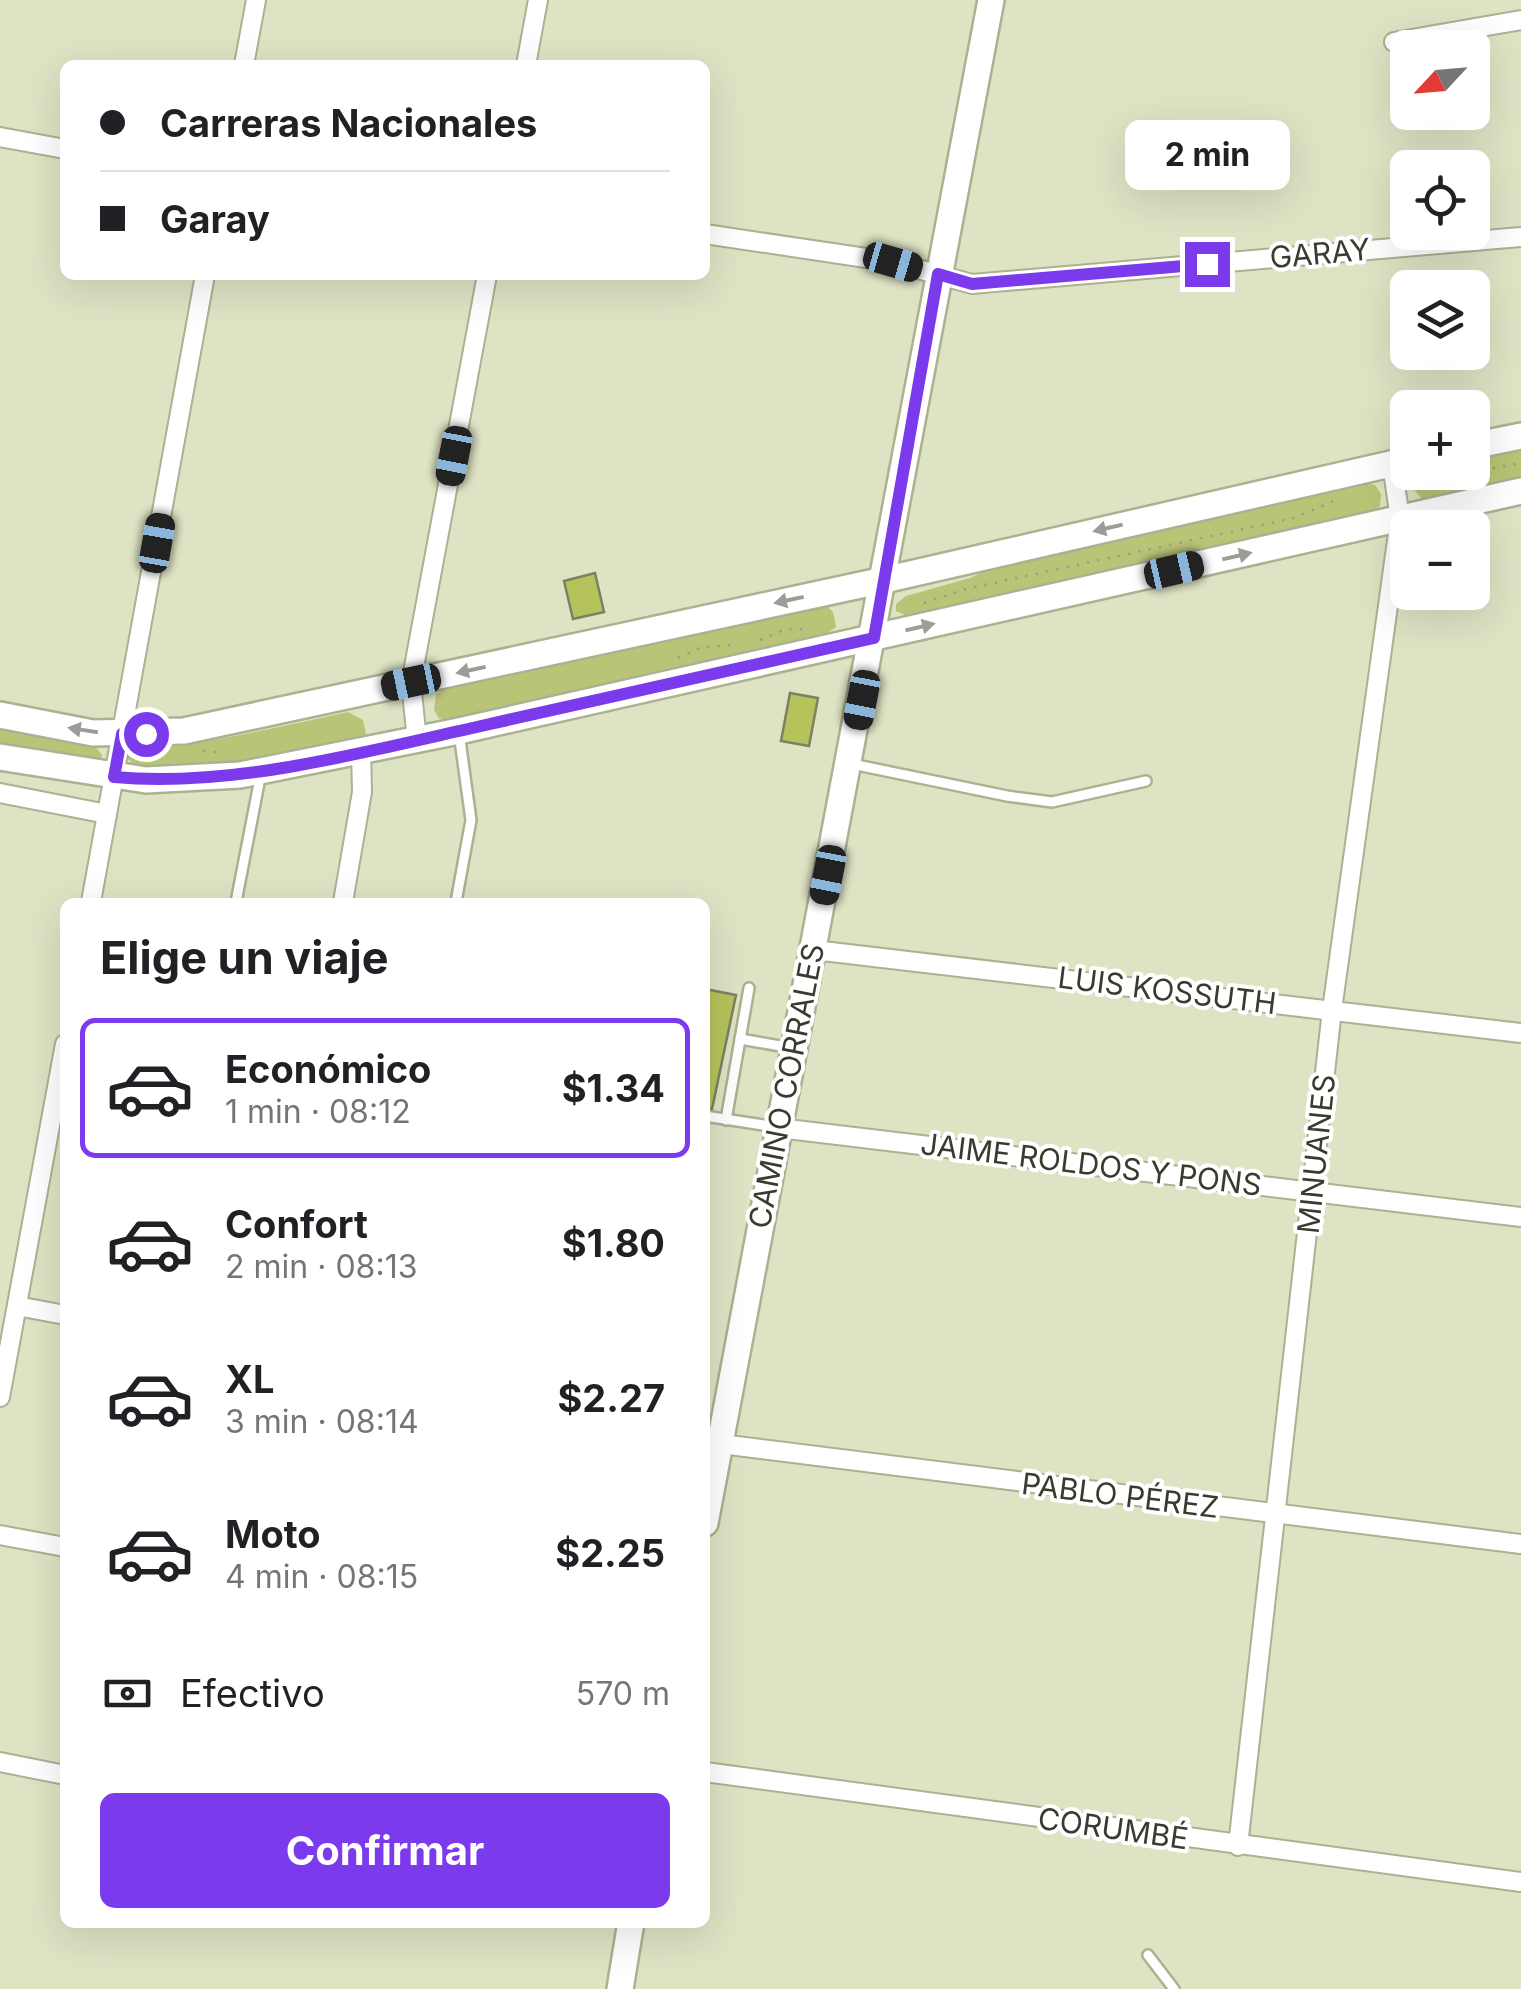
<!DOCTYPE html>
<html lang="es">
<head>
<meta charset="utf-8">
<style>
  body { margin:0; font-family:Inter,sans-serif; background:#f2f2f2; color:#202124; height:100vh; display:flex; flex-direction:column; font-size:38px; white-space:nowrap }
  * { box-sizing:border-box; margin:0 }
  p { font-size:32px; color:#757577 }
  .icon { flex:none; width:55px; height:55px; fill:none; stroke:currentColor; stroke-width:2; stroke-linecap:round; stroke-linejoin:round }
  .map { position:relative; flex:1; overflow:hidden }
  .details { position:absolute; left:60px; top:898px; width:650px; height:1030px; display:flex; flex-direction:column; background:#fff; border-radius:15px; box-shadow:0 10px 40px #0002 }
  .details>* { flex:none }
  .hud { position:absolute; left:60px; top:60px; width:650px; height:220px; border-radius:15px; box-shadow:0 10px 40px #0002; display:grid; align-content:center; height:220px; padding:0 40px; background:#fff }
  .needle { width:65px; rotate:244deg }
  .buttons { position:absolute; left:1390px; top:30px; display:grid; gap:20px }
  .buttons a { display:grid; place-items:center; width:100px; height:100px; border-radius:15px; background:#fff; box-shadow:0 10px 40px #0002; font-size:50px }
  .end { position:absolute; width:45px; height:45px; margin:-22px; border:12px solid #7c3aed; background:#fff; box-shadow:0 0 0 5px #fff }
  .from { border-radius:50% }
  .bubble { position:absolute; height:70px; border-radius:15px; background:#fff; box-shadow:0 10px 40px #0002; font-size:32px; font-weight:700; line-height:70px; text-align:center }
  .car { position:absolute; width:30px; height:60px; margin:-30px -15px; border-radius:12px; box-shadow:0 0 8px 2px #0007; background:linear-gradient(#222 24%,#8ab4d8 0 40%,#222 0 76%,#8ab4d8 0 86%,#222 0) }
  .hud b { display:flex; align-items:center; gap:35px; height:95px; font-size:38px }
  .hud b+b { border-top:2px solid #e0e0e0 }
  .hud i { width:25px; height:25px; background:#202124 }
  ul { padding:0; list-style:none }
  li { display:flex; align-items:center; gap:30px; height:140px; margin:0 20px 15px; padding:0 20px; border:5px solid transparent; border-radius:15px }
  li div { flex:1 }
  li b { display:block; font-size:38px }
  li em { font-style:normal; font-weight:700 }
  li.active { border-color:#7c3aed }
  li>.icon { width:90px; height:90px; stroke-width:1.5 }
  h2 { padding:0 40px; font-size:45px; line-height:120px }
  .pay { display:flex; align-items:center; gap:25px; height:110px; padding:0 40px; font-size:38px }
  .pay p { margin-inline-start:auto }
  .cta { display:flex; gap:20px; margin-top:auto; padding:20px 40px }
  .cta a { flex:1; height:115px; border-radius:15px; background:#7c3aed; color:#fff; font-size:40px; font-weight:700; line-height:115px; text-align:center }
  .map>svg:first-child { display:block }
  .green { fill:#b9c476 }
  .building { fill:#b6c35b; stroke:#7c8164; stroke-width:2.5 }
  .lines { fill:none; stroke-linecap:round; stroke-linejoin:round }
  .lane-casing { stroke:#acb192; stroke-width:14 }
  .street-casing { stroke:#acb192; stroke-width:22 }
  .secondary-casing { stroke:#acb192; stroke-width:30 }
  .path { stroke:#9ba088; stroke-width:2.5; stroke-dasharray:2.5 8; stroke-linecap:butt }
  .lane { stroke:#fff; stroke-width:9 }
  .street { stroke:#fff; stroke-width:18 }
  .secondary { stroke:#fff; stroke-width:25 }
  .oneway { fill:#9c9d97 }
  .route { stroke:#7c3aed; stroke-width:12 }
  .labels { text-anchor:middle; stroke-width:8; stroke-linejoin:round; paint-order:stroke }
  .street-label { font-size:30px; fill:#393b2f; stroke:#fff }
</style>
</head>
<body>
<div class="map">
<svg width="1521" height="1989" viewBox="0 0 1521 1989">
  <rect width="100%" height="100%" fill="#dde3c3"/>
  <g class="green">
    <path d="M1521,447v32l-99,20 -13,-15 7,-11 56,-1 1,-14z"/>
    <path d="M1361,482l14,3 6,9 -1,12 -7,6 -464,105 -13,-6v-7l10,-8 64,-18 21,-10z"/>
    <path d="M826,605l7,7 3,15 -12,8 -376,85 -9,-2 -5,-8 2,-16 9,-5z"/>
    <path d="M348,712l15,8 3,14 -5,5 -95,23 -127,8 -13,-13 3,-7c21,-9 47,-5 70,-8 50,-8 99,-19 149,-30z"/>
    <path d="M0,727l93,17 9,11 -2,7 -100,-14z"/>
  </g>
  <g class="building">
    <path d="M595,573l9,39 -31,7 -9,-38z"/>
    <path d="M790,693l28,5 -9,48 -28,-5z"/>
    <path d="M705,989l31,6 -24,114 -7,-1z"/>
  </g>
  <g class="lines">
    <defs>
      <g id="lane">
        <path d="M852,764l155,32 45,6 94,-21"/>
        <path d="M236,902l25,-129"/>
        <path d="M456,902l15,-82 -12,-87"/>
        <path d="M740,1039l52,9"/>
        <path d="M705,1116l71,11"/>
        <path d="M726,1120l23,-132"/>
        <path d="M1148,1955l26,34"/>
      </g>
      <g id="street">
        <path d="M1394,42l127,-22"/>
        <path d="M244,65l12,-65"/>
        <path d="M526,65l12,-65"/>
        <path d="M0,137l65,12"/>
        <path d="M705,234l188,28 79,22 549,-47"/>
        <path d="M417,740l-6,-57 76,-408"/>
        <path d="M0,793l107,21"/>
        <path d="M91,902l114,-627"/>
        <path d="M343,902l19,-110 -1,-41"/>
        <path d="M814,950l707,83"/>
        <path d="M779,1128l742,89"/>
        <path d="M17,1306l48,9"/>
        <path d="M0,1397l65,-353"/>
        <path d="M705,1442l816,102"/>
        <path d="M0,1535l65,12"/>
        <path d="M0,1762l65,13"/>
        <path d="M705,1772l816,110"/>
        <path d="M1238,1846l94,-836 68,-491 -8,-55"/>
      </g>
      <g id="secondary">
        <path d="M1472,446l49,-10"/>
        <path d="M0,715l93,18 91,-2 700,-151 524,-120"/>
        <path d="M0,757l146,23 94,-5 219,-44 1062,-240"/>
        <path d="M705,1523l286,-1523"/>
        <path d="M620,1989l11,-67"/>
      </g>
    </defs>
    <use href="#lane" class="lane-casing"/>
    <use href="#street" class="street-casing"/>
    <use href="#secondary" class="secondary-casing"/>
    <g class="path">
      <path d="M1472,472l49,-9"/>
      <path d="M1413,481l55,-9"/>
      <path d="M924,603l42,-14 328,-71 44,-19"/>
      <path d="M760,640l26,-11h19"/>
      <path d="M678,658l24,-11 31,-2"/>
      <path d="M203,751l21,2"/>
    </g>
    <use href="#lane" class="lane"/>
    <use href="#street" class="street"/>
    <use href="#secondary" class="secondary"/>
  </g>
  <defs><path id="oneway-solid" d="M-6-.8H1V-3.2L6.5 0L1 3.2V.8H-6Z" transform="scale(2.5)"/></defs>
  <g class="oneway">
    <use href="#oneway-solid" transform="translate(1108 528) rotate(167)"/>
    <use href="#oneway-solid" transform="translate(1237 556) rotate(-13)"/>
    <use href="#oneway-solid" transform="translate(789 600) rotate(168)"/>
    <use href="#oneway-solid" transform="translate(920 627) rotate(-13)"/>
    <use href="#oneway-solid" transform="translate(471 670) rotate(168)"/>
    <use href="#oneway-solid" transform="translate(83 730) rotate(-171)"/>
  </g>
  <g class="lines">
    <path class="route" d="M146,734h-24l-8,43c119,11 250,-25 367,-51 131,-30 262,-59 393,-88l64,-364 34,10 235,-20"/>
  </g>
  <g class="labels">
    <g class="street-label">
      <text transform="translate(1320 254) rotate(-5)" y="10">GARAY</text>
      <text transform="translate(1167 991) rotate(7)" y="10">LUIS KOSSUTH</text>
      <text transform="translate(787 1086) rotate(-79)" y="10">CAMINO CORRALES</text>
      <text transform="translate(1317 1154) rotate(-84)" y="10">MINUANES</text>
      <text transform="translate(1091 1165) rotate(7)" y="10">JAIME ROLDOS Y PONS</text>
      <text transform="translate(1120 1496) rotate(7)" y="10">PABLO PÉREZ</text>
      <text transform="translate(1113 1829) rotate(8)" y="10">CORUMBÉ</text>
    </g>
  </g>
</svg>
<div class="buttons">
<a><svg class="needle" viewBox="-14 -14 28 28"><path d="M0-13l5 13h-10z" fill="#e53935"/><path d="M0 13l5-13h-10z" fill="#757577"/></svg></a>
<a><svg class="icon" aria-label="locate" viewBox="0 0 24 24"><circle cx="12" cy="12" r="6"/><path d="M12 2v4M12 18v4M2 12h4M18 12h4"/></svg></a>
<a><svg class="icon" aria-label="layers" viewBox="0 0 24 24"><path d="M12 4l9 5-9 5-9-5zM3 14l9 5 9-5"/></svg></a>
<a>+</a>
<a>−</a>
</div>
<i class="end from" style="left:146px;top:734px"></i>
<i class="end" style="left:1207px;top:264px"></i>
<div class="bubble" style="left:1125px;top:120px;width:165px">2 min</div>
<i class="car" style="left:893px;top:262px;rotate:106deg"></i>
<i class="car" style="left:454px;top:456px;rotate:191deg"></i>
<i class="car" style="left:157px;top:543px;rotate:10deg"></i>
<i class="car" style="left:1174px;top:570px;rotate:77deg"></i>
<i class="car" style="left:411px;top:682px;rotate:258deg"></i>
<i class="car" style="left:862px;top:700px;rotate:191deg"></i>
<i class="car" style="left:828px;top:875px;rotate:191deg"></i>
<div class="hud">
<b><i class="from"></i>Carreras Nacionales</b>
<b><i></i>Garay</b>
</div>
<section class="details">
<h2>Elige un viaje</h2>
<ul>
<li class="active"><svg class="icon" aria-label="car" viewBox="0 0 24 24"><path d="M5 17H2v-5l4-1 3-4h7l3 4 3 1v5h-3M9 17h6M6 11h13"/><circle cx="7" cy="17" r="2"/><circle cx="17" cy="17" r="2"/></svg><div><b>Económico</b><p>1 min · 08:12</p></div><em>$1.34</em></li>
<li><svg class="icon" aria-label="car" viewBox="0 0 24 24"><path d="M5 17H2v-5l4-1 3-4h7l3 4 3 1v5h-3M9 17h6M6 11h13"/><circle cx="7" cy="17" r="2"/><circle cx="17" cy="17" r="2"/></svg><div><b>Confort</b><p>2 min · 08:13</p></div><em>$1.80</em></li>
<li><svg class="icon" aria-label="car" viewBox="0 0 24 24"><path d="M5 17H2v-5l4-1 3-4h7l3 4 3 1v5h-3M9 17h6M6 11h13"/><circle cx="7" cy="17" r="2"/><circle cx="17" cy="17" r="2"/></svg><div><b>XL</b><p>3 min · 08:14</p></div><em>$2.27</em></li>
<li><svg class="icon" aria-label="car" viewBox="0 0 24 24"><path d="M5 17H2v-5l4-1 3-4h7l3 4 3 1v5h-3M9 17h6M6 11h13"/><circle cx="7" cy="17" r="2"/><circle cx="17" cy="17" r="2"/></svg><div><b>Moto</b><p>4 min · 08:15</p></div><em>$2.25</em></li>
</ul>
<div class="pay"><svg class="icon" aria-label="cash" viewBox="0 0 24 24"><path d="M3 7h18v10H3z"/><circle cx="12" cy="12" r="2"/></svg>Efectivo<p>570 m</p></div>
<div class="cta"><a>Confirmar</a></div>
</section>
</div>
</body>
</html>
